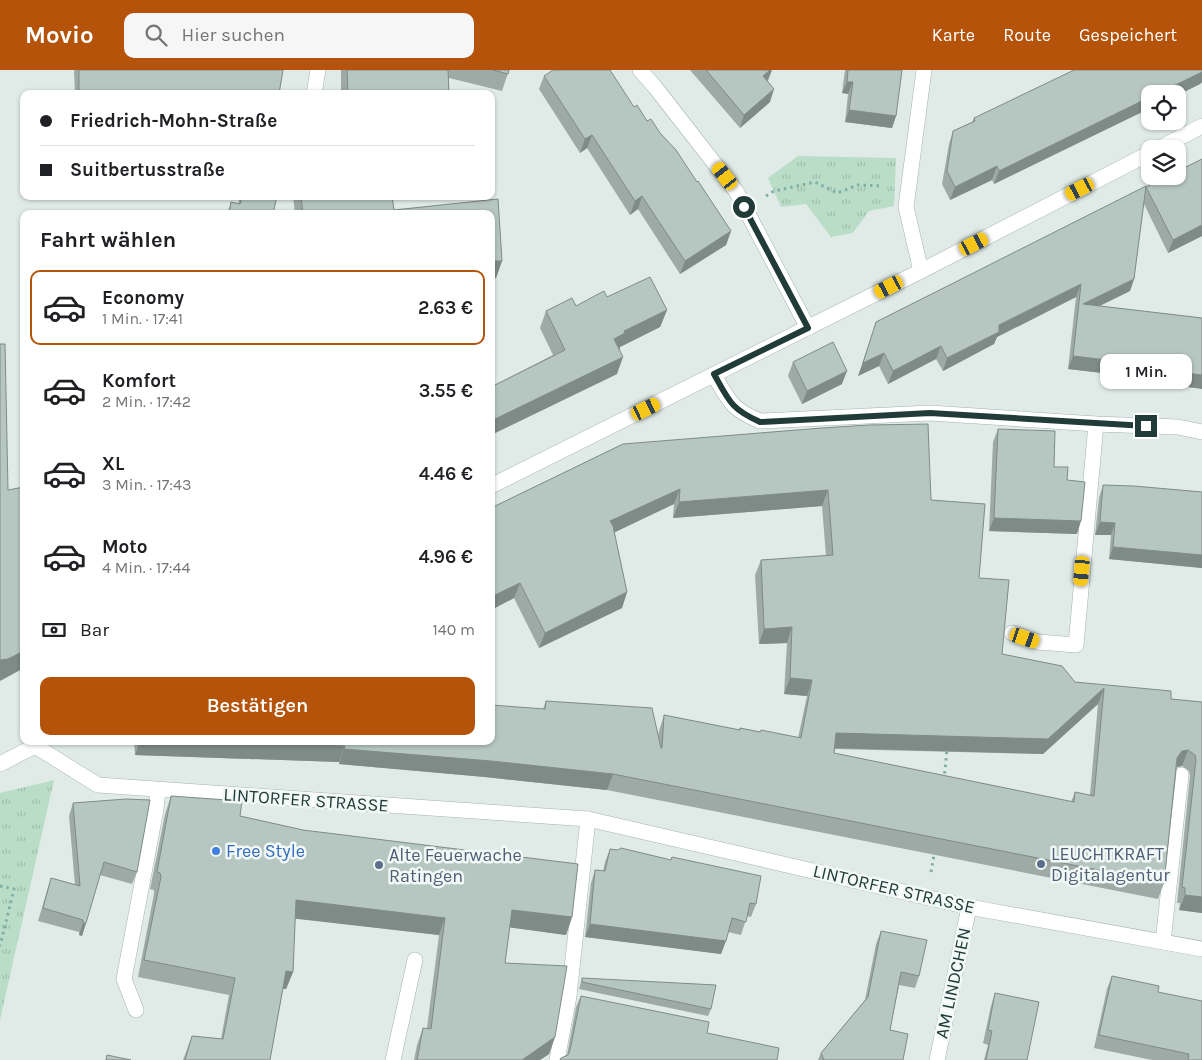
<!DOCTYPE html>
<html lang="de">
<head>
<meta charset="utf-8">
<style>
  body { margin:0; font-family:Karla,sans-serif; background:#f6f6f6; color:#202124; height:100vh; display:flex; flex-direction:column; font-size:19px; white-space:nowrap }
  * { box-sizing:border-box; margin:0 }
  p { font-size:16px; color:#757577 }
  .icon { flex:none; width:28px; height:28px; fill:none; stroke:currentColor; stroke-width:2; stroke-linecap:round; stroke-linejoin:round }
  .map { position:relative; flex:1; overflow:hidden }
  .details { position:absolute; left:20px; top:140px; width:475px; height:535px; display:flex; flex-direction:column; background:#fff; border-radius:10px; box-shadow:0 1px 4px #0004 }
  .details>* { flex:none }
  .banner { position:absolute; left:20px; top:20px; width:475px; height:110px; border-radius:10px; box-shadow:0 1px 4px #0004; display:grid; align-content:center; height:110px; padding:0 20px; background:#fff }
  .controls { position:absolute; left:1141px; top:15px; display:grid; gap:10px }
  .controls a { display:grid; place-items:center; width:45px; height:45px; border-radius:10px; background:#fff; box-shadow:0 1px 4px #0004; font-size:25px }
  .end { position:absolute; width:22px; height:22px; margin:-11px; border:6px solid #213c38; background:#fff; box-shadow:0 0 0 2px #fff }
  .from { border-radius:50% }
  .bubble { position:absolute; height:35px; border-radius:10px; background:#fff; box-shadow:0 1px 4px #0004; font-size:16px; font-weight:600; line-height:35px; text-align:center }
  .car { position:absolute; width:15px; height:30px; margin:-15px -8px; border-radius:6px; box-shadow:0 0 4px 1px #0007; background:linear-gradient(#f5c518 24%,#345 0 40%,#f5c518 0 76%,#345 0 86%,#f5c518 0) }
  .banner b { display:flex; align-items:center; gap:18px; height:48px; font-size:19px }
  .banner b+b { border-top:1px solid #e0e0e0 }
  .banner i { width:12px; height:12px; background:#202124 }
  ul { padding:0; list-style:none }
  li { display:flex; align-items:center; gap:15px; height:75px; margin:0 10px 8px; padding:0 10px; border:2px solid transparent; border-radius:10px }
  li div { flex:1 }
  li b { display:block; font-size:19px }
  li em { font-style:normal; font-weight:600 }
  li.on { border-color:#b45309 }
  li>.icon { width:45px; height:45px; stroke-width:1.5 }
  h2 { padding:0 20px; font-size:22px; line-height:60px }
  .pay { display:flex; align-items:center; gap:12px; height:55px; padding:0 20px; font-size:19px }
  .pay p { margin-inline-start:auto }
  .button { display:flex; gap:10px; margin-top:auto; padding:10px 20px }
  .button a { flex:1; height:58px; border-radius:10px; background:#b45309; color:#fff; font-size:20px; font-weight:600; line-height:58px; text-align:center }
  header { display:flex; align-items:center; gap:30px; box-sizing:border-box; height:70px; padding:0 25px; background:#b45309; color:#fff }
  header strong { font-size:24px }
  nav { display:flex; gap:28px; margin-inline-start:auto; font-size:18px }
  .search { width:350px; height:45px; background:#f6f6f6; display:flex; align-items:center; gap:12px; box-sizing:border-box; padding:0 18px; border-radius:10px; color:#757577; font-size:19px }
  .map>svg:first-child { display:block }
  .park { fill:url(#park-tufts) }
  .lines { fill:none; stroke-linecap:round; stroke-linejoin:round }
  .lane-casing { stroke:#a3b3b0; stroke-width:16 }
  .street-casing { stroke:#a3b3b0; stroke-width:16 }
  .path { stroke:#80afa7; stroke-width:3; stroke-dasharray:2.5 4; stroke-linecap:butt }
  .lane { stroke:#fff; stroke-width:15 }
  .street { stroke:#fff; stroke-width:15 }
  .wall { fill:#9daaa6; fill-rule:evenodd }
  .shaded-wall { fill:#7f8b87 }
  .building { fill:#b6c6c1; stroke:#7f8b87; fill-rule:evenodd }
  .route { stroke:#213c38; stroke-width:6 }
  .shop-dot { fill:#3f7fe0; stroke:#f1f8f5; stroke-width:2 }
  .service-dot { fill:#5c6f8a; stroke:#f1f8f5; stroke-width:2 }
  .labels { text-anchor:middle; stroke-width:5; stroke-linejoin:round; paint-order:stroke }
  .street-label { font-size:18px; fill:#213c38; stroke:#f1f8f5 }
  .shop-label { font-size:18px; fill:#366cbe; stroke:#f1f8f5; text-anchor:start }
  .service-label { font-size:18px; fill:#4e5e75; stroke:#f1f8f5; text-anchor:start }
</style>
</head>
<body>
<header>
<strong>Movio</strong>
<div class="search"><svg class="icon" aria-label="search" viewBox="0 0 24 24"><circle cx="10" cy="10" r="6"/><path d="M15 15l6 6"/></svg>Hier suchen</div>
<nav><a>Karte</a><a>Route</a><a>Gespeichert</a></nav>
</header>
<div class="map">
<svg width="1202" height="990" viewBox="0 0 1202 990">
  <defs>
    <pattern id="park-tufts" width="24" height="20" patternUnits="userSpaceOnUse" patternTransform="scale(1.25)"><rect width="24" height="20" fill="#b9ddc7"/><path d="M3 7l-1-3M5 7V3M7 7l1-3M15 17l-1-3M17 17v-4M19 17l1-3" fill="none" stroke="#9fbfac"/></pattern>
  </defs>
  <rect width="100%" height="100%" fill="#e0ebe8"/>
  <g class="park">
    <path d="M798,86l98,2 -2,48 -25,5 -16,22 -22,4 -25,-33 -25,3 -13,-29z"/>
    <path d="M54,710l-54,240v-227z"/>
  </g>
  <g class="lines">
    <defs>
      <g id="lane">
        <path d="M314,24l4,-24"/>
        <path d="M921,201l-15,-64 18,-137"/>
        <path d="M1012,563l26,9 38,3 20,-221"/>
        <path d="M1163,872l18,-167"/>
        <path d="M136,940l-12,-31 32,-170 2,-19"/>
        <path d="M393,990l22,-100"/>
        <path d="M557,990l12,-64 19,-177"/>
      </g>
      <g id="street">
        <path d="M640,0l15,17 81,104 72,137"/>
        <path d="M1158,79l44,-23"/>
        <path d="M714,305c15,26 17,34 46,46l170,-8 166,11 82,3 24,5"/>
        <path d="M491,416l430,-215 229,-118"/>
        <path d="M35,676l63,39 490,34 381,88 233,42"/>
        <path d="M0,694l35,-18 3,-5"/>
        <path d="M937,990l32,-153"/>
      </g>
    </defs>
    <use href="#lane" class="lane-casing"/>
    <use href="#street" class="street-casing"/>
    <g class="path">
      <path d="M766,126l8,-5 41,-9 22,11 21,-8 25,1"/>
      <path d="M944,710l3,-31"/>
      <path d="M931,802l3,-17"/>
      <path d="M0,816l14,3 -14,57"/>
    </g>
    <use href="#lane" class="lane"/>
    <use href="#street" class="street"/>
  </g>
  <g class="wall">
    <path d="M74,0h209l-4,24h-204z"/>
    <path d="M341,0h168l-7,21 -53,-13v16h-108z"/>
    <path d="M690,0h82l-4,11 2,21 -30,26z"/>
    <path d="M845,0h57l-6,46 -4,12 -47,-6 3,-28 -6,-1z"/>
    <path d="M1202,0v12l-2,2 -206,100 -2,-4 -42,20 -8,-16 7,-40 4,-13 19,-9 2,-4z"/>
    <path d="M544,6l90,31 13,14 13,12 37,49 34,49 -5,14 -46,29 -42,-65 -8,6 -43,-67 -7,5 -41,-64z"/>
    <path d="M1202,89v77l-34,17 -24,-49 -10,75 -4,12 -30,15 102,12 -83,60 1,-3 -52,-6 8,-72 -79,40 -3,7 -51,27 -7,-12 -48,25 -9,-18 -21,10 18,-54z"/>
    <path d="M240,126h37l-4,18h-46l4,-12 7,2z"/>
    <path d="M293,126h99l2,14 104,-11 4,62 -6,17h-5v-64h-196z"/>
    <path d="M607,227l60,13 -7,17 -40,20 -3,27 -126,61v-48l62,-32 -13,-27 6,-17 30,-5z"/>
    <path d="M793,292l49,22 -40,20 -14,-28z"/>
    <path d="M998,359l56,38 13,13 10,54 -88,-3 4,-89z"/>
    <path d="M623,374l308,56 48,78 23,76 73,28 96,17 31,3v211l-23,-3 1,-7h-3l13,-127 -1,-5 -7,-5 -5,1 -13,116 -6,16 -551,-109 -122,-13 -146,-13v-2l-204,-7 -1,-14h357l52,-32 3,-8 112,36 1,-6 5,-16 75,15 1,-2 58,10 9,-42 -23,-2 3,-51 -28,1 -4,-69 6,-15 65,-4 -4,-50 -149,12 1,-14 -60,28 13,60 -5,16 -83,40 -25,-50 -23,12v-102zM1098,634l-8,91 -15,-3 -4,10 -237,-49 1,-4 208,5z"/>
    <path d="M1103,415l99,7v76l-93,-9 2,-24h-16l4,-37z"/>
    <path d="M171,726l69,20 332,101 -6,18 -56,-8 -5,36 50,74 -6,17 -9,6h-126l3,-15 6,-17h4l12,-93 -144,-17 -2,54 -7,17h-3l-13,71h-87l9,-24 29,3 8,-44 -91,-18 16,-83v-4l-4,-1 15,-75z"/>
    <path d="M73,733l64,69 -5,12 -32,-9 -18,61 -3,-1v-3l-41,-11 9,-30 4,-13 24,7 -6,-69z"/>
    <path d="M610,779l146,55 -5,13 -4,-1 -6,19 -13,-3 -7,22 -136,-17 6,-54 4,-13 8,1 2,-9z"/>
    <path d="M881,861l38,45 -4,12 -16,-3 -9,45 13,30h-85l3,-7 44,-53 11,-56z"/>
    <path d="M1112,906l46,16 44,68h-50l-58,-12 13,-59z"/>
    <path d="M582,908l129,31 -3,7 -129,-27z"/>
    <path d="M995,923l32,67h-43l4,-15 -5,-2 8,-37z"/>
    <path d="M581,926l126,37 70,27h-217l1,-2 6,-3 9,-48z"/>
  </g>
  <g class="shaded-wall">
    <path d="M770,0h2l-5,11 -4,-5z"/>
    <path d="M1202,2v10l-2,2 -22,11v-1h-21z"/>
    <path d="M847,12h6l-5,12 -6,-1z"/>
    <path d="M774,19l-4,13 -30,26 4,-13z"/>
    <path d="M1150,27v11l-156,76 5,-13z"/>
    <path d="M849,40l47,6 -4,12 -47,-6z"/>
    <path d="M592,65l-5,13 -7,5 5,-14z"/>
    <path d="M997,96l-5,14 -42,20 5,-13z"/>
    <path d="M642,126l-4,13 -8,6 5,-14z"/>
    <path d="M1202,155v11l-34,17 5,-13z"/>
    <path d="M731,161l-5,14 -46,29 5,-13z"/>
    <path d="M491,191h11l-6,17h-5z"/>
    <path d="M1134,209l-4,12 -52,25 5,-12z"/>
    <path d="M1081,214l-5,13 -79,40 -3,7 -51,27 4,-13 52,-33z"/>
    <path d="M667,240l-7,17 -40,20 -1,3 -5,-11 10,-8z"/>
    <path d="M941,276l-5,13 -48,25 5,-13z"/>
    <path d="M884,283l-5,13 -21,10 5,-13z"/>
    <path d="M1073,286l51,6 -4,13 -52,-6z"/>
    <path d="M623,287l-6,17 -126,61v-14z"/>
    <path d="M1124,295l78,10v14l-83,-11z"/>
    <path d="M847,301l-5,13 -40,20 5,-13z"/>
    <path d="M680,419l-6,15 -69,33 5,-16z"/>
    <path d="M828,420l-6,16 -149,12 6,-16z"/>
    <path d="M994,448l87,3 -4,13 -88,-3z"/>
    <path d="M1100,452l15,1 -4,12h-16z"/>
    <path d="M1113,477l89,8v13l-93,-9z"/>
    <path d="M520,513l-6,15 -23,12v-13z"/>
    <path d="M627,522l-5,16 -83,40 6,-15z"/>
    <path d="M792,557l-5,16 -28,1 5,-15z"/>
    <path d="M24,581v17l-24,13v-21z"/>
    <path d="M790,608l22,2 -5,16 -23,-2z"/>
    <path d="M1104,618l-6,16 -55,50 -212,-6 5,-15z"/>
    <path d="M140,671h54l151,5 -6,16 -204,-7z"/>
    <path d="M344,679l147,12 122,13 -6,16 -122,-13 -146,-13z"/>
    <path d="M1188,680l-6,16 -5,1v-9l5,-7z"/>
    <path d="M1185,825l17,2v16l-23,-3z"/>
    <path d="M296,830l149,18 -6,17 -150,-17z"/>
    <path d="M512,840l60,7 -6,18 -60,-8z"/>
    <path d="M83,853h3l-4,13 -3,-1z"/>
    <path d="M590,854l136,17 -5,13 -136,-17z"/>
    <path d="M286,901l7,1 -7,17 -6,-1z"/>
    <path d="M555,967l-6,17 -9,6h-18z"/>
  </g>
  <g class="building">
    <path d="M79,0h204l-4,24h-200z"/>
    <path d="M347,0h101l1,24h-101z"/>
    <path d="M493,0h16l-1,4z"/>
    <path d="M553,0h57l24,37 3,-2 10,16 4,-2 9,14 16,17 21,32 1,-1 33,50 -46,30 -43,-65 -7,5 -43,-66 -7,4 -41,-63z"/>
    <path d="M706,0h64l-7,6 11,13 -30,26z"/>
    <path d="M848,0h54l-6,46 -47,-6 4,-28h-6z"/>
    <path d="M1074,0h128v2l-45,22h-7v3l-151,74 -2,-5 -42,21 -8,-16 6,-40 22,-10 -1,-3z"/>
    <path d="M1202,89v66l-29,15 -27,-53 21,-11h11v-5z"/>
    <path d="M1146,116l-12,93 -51,25 119,14v57l-78,-10v-3l-51,-6 8,-72 -82,41v7l-52,26 -6,-12 -48,25 -9,-18 -21,10 13,-41z"/>
    <path d="M242,126h35l-4,18h-44l2,-12 9,2z"/>
    <path d="M301,126h91l2,14 104,-11 4,62h-11v-47h-188z"/>
    <path d="M650,207l17,33 -43,21 1,2 -11,6 9,18 -132,64v-34l74,-37 -19,-39 26,-13 4,8 28,-15 3,6z"/>
    <path d="M833,272l14,29 -40,20 -14,-29z"/>
    <path d="M0,274h5l3,146 16,-3v164l-16,8 -8,1z"/>
    <path d="M928,354l3,76 54,4 -6,74 30,2 -7,74 60,12 13,16 96,9v8l31,3v195l-17,-2v-7l-3,-1 14,-127 -1,-5 -7,-5 -6,1 -5,7 -13,125 -551,-109 -122,-13 -147,-12 1,-3 -151,-5h297v-36l54,4 1,-8 106,7 9,40h1l2,-33 76,15v-2l20,4 1,-2 40,8 11,-58 -22,-2 2,-51 -28,2 -3,-69 72,-5 -5,-65 -149,12 1,-13 -70,32 3,5 14,66 -82,41 -25,-50 -29,14v-89l132,-64 199,-16 47,-3zM1104,618l-10,108 -19,-4 -1,10 -240,-49 2,-20 212,6z"/>
    <path d="M998,359l57,2 -1,36h14l-1,13 18,2 -4,39 -87,-3z"/>
    <path d="M1103,415l31,1 68,6v63l-89,-8 2,-24 -15,-1z"/>
    <path d="M171,726l71,5 -2,15 63,14 275,34 -6,53 -60,-7 -7,53 62,3 -12,71 -33,23h-105l6,-32 8,1 14,-111 -149,-18 -3,72 -7,-1 -16,89h-85l7,-24 31,3 12,-61 -91,-18 17,-83 -1,-4 -3,-1z"/>
    <path d="M126,729l24,1 -13,72 -33,-10 -18,61h-3v-3l-40,-12 8,-30 29,8 -7,-83z"/>
    <path d="M621,778l50,12 1,-3 89,19 -5,28 -6,-1 -4,19 -14,-4 -6,23 -136,-17 5,-54 10,1 5,-22 8,1z"/>
    <path d="M881,861l46,9 -8,36 -18,-4 -11,58 18,4 -5,26h-79l-3,-7 47,-56z"/>
    <path d="M1112,906l47,10 -1,6 44,9v59h-14l1,-6 -90,-19z"/>
    <path d="M582,908l134,7 -5,24 -129,-27z"/>
    <path d="M995,923l44,9 -12,58h-41l6,-29 -4,-1z"/>
    <path d="M581,926l128,26 -2,11 72,15 -2,12h-217l1,-2 7,-3 2,-5z"/>
    <path d="M107,985l24,5h-25z"/>
  </g>
  <g class="lines">
    <path class="route" d="M744,137l64,121 -94,46c15,27 17,35 46,48l170,-9 216,13"/>
  </g>
  <circle class="shop-dot" cx="216" cy="781" r="5"/>
  <g class="service-dot">
    <circle cx="1041" cy="794" r="5"/>
    <circle cx="379" cy="795" r="5"/>
  </g>
  <g class="labels">
    <g class="street-label">
      <text transform="translate(306 730) rotate(4)" y="6">LINTORFER STRASSE</text>
      <text transform="translate(894 819) rotate(13)" y="6">LINTORFER STRASSE</text>
      <text transform="translate(953 913) rotate(-78)" y="6">AM LINDCHEN</text>
    </g>
    <g class="shop-label">
      <text x="226" y="787">Free Style</text>
    </g>
    <g class="service-label">
      <text x="1051" y="790">LEUCHTKRAFT<tspan x="1051" dy="21">Digitalagentur</tspan></text>
      <text x="389" y="791">Alte Feuerwache<tspan x="389" dy="21">Ratingen</tspan></text>
    </g>
  </g>
</svg>
<div class="controls">
<a><svg class="icon" aria-label="locate" viewBox="0 0 24 24"><circle cx="12" cy="12" r="6"/><path d="M12 2v4M12 18v4M2 12h4M18 12h4"/></svg></a>
<a><svg class="icon" aria-label="layers" viewBox="0 0 24 24"><path d="M12 4l9 5-9 5-9-5zM3 14l9 5 9-5"/></svg></a>
</div>
<i class="end from" style="left:744px;top:137px"></i>
<i class="end" style="left:1146px;top:356px"></i>
<div class="bubble" style="left:1100px;top:284px;width:92px">1 Min.</div>
<i class="car" style="left:725px;top:106px;rotate:322deg"></i>
<i class="car" style="left:1080px;top:119px;rotate:243deg"></i>
<i class="car" style="left:974px;top:174px;rotate:63deg"></i>
<i class="car" style="left:889px;top:217px;rotate:243deg"></i>
<i class="car" style="left:646px;top:339px;rotate:64deg"></i>
<i class="car" style="left:1082px;top:501px;rotate:185deg"></i>
<i class="car" style="left:1025px;top:568px;rotate:109deg"></i>
<div class="banner">
<b><i class="from"></i>Friedrich-Mohn-Straße</b>
<b><i></i>Suitbertusstraße</b>
</div>
<section class="details">
<h2>Fahrt wählen</h2>
<ul>
<li class="on"><svg class="icon" aria-label="car" viewBox="0 0 24 24"><path d="M5 17H2v-5l4-1 3-4h7l3 4 3 1v5h-3M9 17h6M6 11h13"/><circle cx="7" cy="17" r="2"/><circle cx="17" cy="17" r="2"/></svg><div><b>Economy</b><p>1 Min. · 17:41</p></div><em>2.63 €</em></li>
<li><svg class="icon" aria-label="car" viewBox="0 0 24 24"><path d="M5 17H2v-5l4-1 3-4h7l3 4 3 1v5h-3M9 17h6M6 11h13"/><circle cx="7" cy="17" r="2"/><circle cx="17" cy="17" r="2"/></svg><div><b>Komfort</b><p>2 Min. · 17:42</p></div><em>3.55 €</em></li>
<li><svg class="icon" aria-label="car" viewBox="0 0 24 24"><path d="M5 17H2v-5l4-1 3-4h7l3 4 3 1v5h-3M9 17h6M6 11h13"/><circle cx="7" cy="17" r="2"/><circle cx="17" cy="17" r="2"/></svg><div><b>XL</b><p>3 Min. · 17:43</p></div><em>4.46 €</em></li>
<li><svg class="icon" aria-label="car" viewBox="0 0 24 24"><path d="M5 17H2v-5l4-1 3-4h7l3 4 3 1v5h-3M9 17h6M6 11h13"/><circle cx="7" cy="17" r="2"/><circle cx="17" cy="17" r="2"/></svg><div><b>Moto</b><p>4 Min. · 17:44</p></div><em>4.96 €</em></li>
</ul>
<div class="pay"><svg class="icon" aria-label="cash" viewBox="0 0 24 24"><path d="M3 7h18v10H3z"/><circle cx="12" cy="12" r="2"/></svg>Bar<p>140 m</p></div>
<div class="button"><a>Bestätigen</a></div>
</section>
</div>
</body>
</html>
